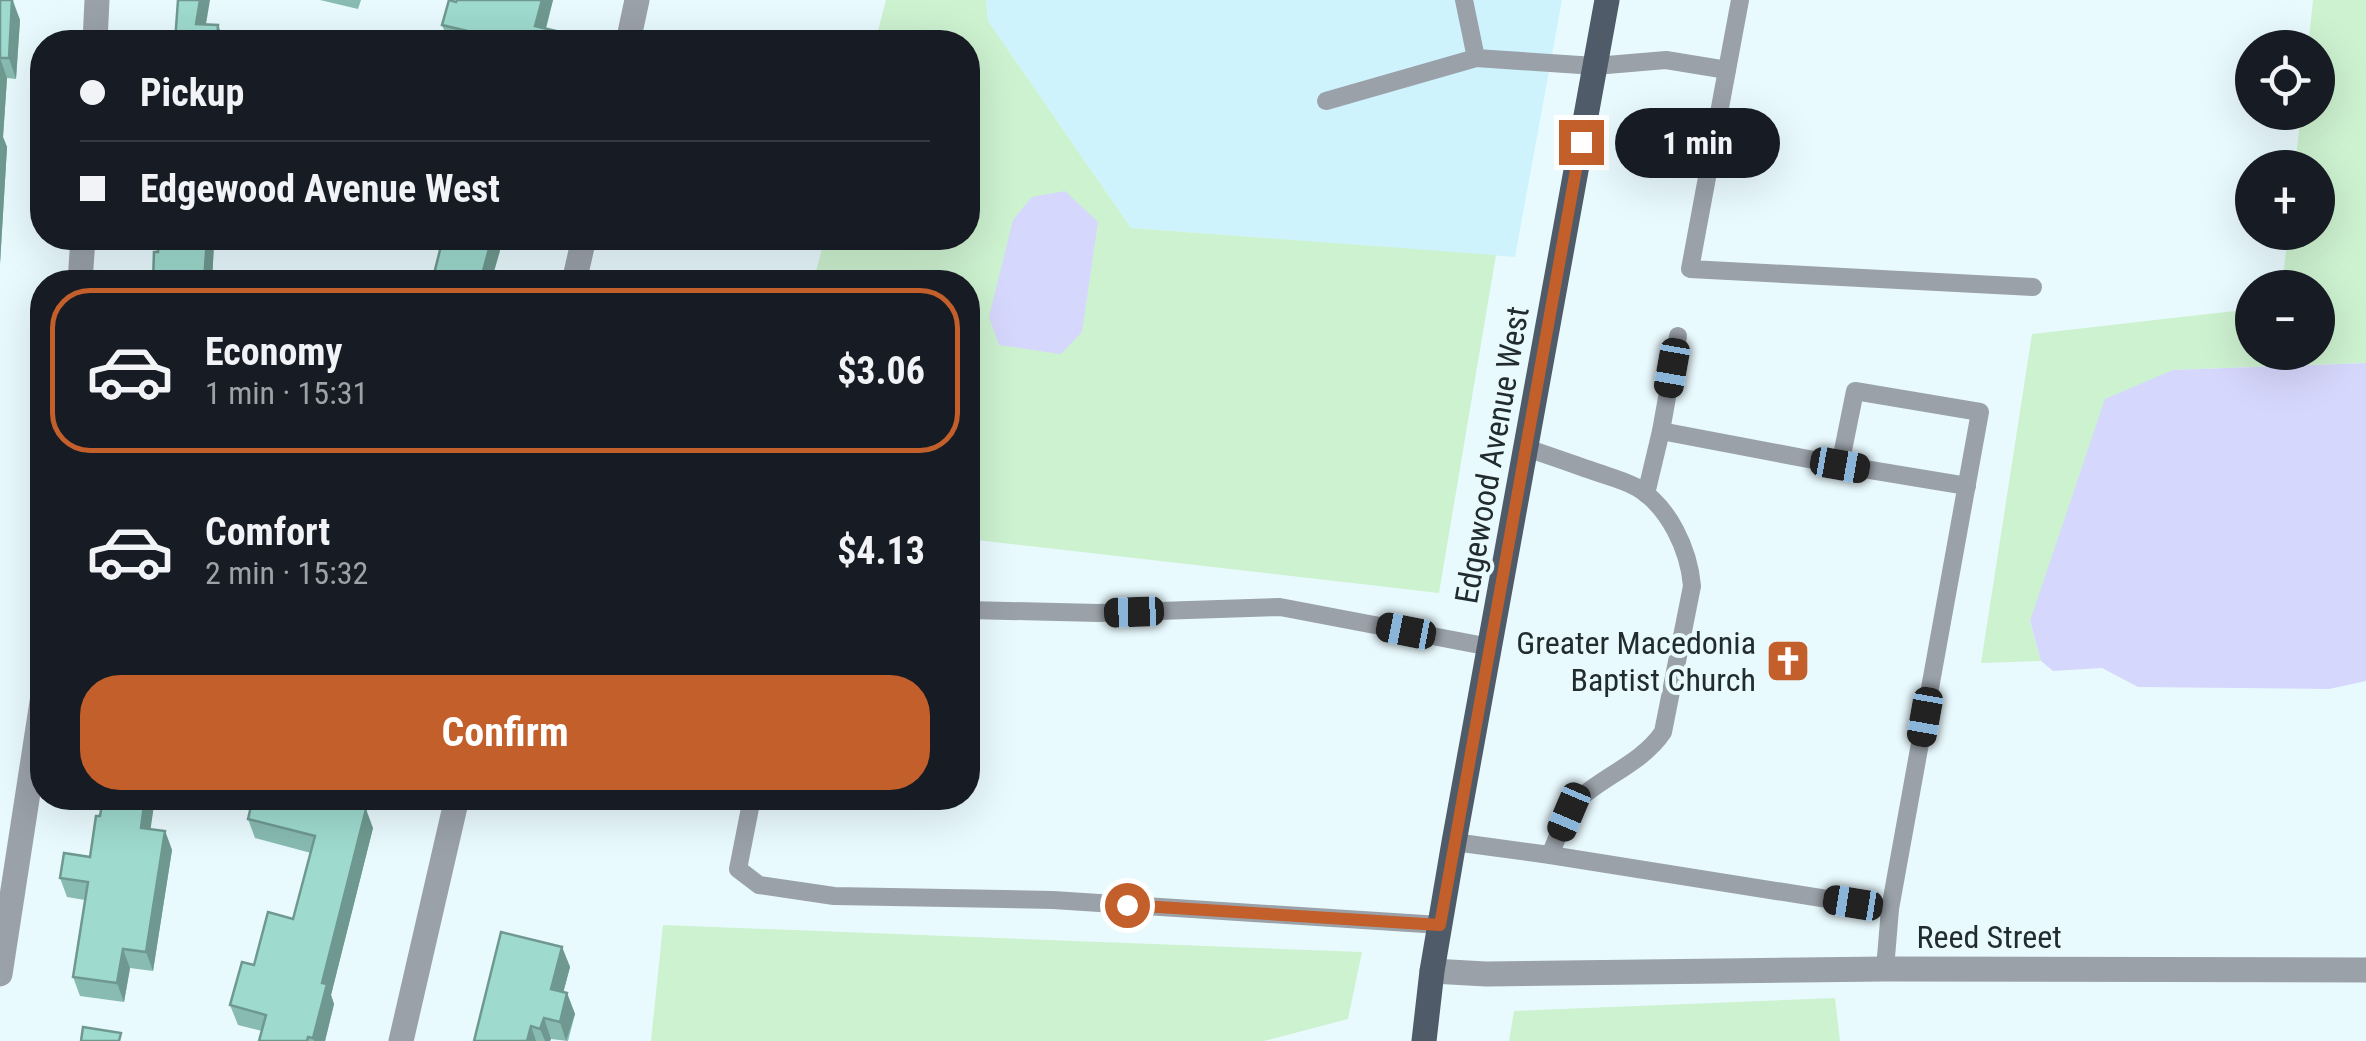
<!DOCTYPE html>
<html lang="en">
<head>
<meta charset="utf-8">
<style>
  body { margin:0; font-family:"Roboto Condensed",sans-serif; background:#20242c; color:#f1f3f6; height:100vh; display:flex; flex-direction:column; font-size:38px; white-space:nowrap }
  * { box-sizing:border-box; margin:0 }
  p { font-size:32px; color:#9ea1a6 }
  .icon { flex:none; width:55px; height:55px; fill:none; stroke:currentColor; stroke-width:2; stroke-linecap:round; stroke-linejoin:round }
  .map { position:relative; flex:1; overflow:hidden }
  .details { position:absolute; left:30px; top:270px; width:950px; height:540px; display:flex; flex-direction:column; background:#171b24; border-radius:40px; box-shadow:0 10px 40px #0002 }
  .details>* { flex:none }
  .banner { position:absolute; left:30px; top:30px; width:950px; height:220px; border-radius:40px; box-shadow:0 10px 40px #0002; display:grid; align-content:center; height:220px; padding:0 50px; background:#171b24 }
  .buttons { position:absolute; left:2235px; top:30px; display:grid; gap:20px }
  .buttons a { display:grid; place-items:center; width:100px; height:100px; border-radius:50%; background:#171b24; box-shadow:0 10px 40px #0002; font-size:50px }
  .end { position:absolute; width:45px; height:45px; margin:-22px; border:12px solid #c35f2b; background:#fff; box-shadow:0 0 0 5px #fff }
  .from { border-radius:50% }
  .bubble { position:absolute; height:70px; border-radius:35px; background:#171b24; box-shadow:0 10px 40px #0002; font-size:32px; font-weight:700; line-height:70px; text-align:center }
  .car { position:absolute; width:30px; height:60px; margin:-30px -15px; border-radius:12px; box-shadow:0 0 8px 2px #0007; background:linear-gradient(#222 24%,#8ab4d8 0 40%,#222 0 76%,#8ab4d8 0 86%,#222 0) }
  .banner b { display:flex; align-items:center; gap:35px; height:95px; font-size:38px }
  .banner b+b { border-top:2px solid #363941 }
  .banner i { width:25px; height:25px; background:#f1f3f6 }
  ul { padding:18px 0 0; list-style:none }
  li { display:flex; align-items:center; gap:30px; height:165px; margin:0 20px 15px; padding:0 30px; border:5px solid transparent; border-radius:40px }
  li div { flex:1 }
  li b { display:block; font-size:38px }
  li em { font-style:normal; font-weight:700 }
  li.selected { border-color:#c35f2b }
  li>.icon { width:90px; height:90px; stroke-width:1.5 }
  .cta { display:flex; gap:20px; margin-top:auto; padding:20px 50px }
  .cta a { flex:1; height:115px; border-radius:40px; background:#c35f2b; color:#fff; font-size:40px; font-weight:700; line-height:115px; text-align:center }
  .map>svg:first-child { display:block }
  .built { fill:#cef3fd }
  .green { fill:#cdf2d0 }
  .water { fill:#d6d7fc }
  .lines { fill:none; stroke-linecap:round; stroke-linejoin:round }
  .lane { stroke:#9aa1a9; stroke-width:18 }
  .street { stroke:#9aa1a9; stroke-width:25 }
  .primary { stroke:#4f5b68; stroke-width:25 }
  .wall { fill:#88bbb1 }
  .shaded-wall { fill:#6f9990 }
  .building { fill:#9edace; stroke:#6f9990; stroke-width:2.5 }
  .route { stroke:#c35f2b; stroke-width:12 }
  .labels { text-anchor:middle; stroke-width:8; stroke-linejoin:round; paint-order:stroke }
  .street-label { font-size:32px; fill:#222c2f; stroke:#e9fafe }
  .poi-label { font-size:32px; fill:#222c2f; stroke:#e9fafe; text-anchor:end }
</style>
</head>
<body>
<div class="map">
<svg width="2366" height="1041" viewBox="0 0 2366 1041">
  <rect width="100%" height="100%" fill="#e9fafe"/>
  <path class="built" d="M986,0h576l-47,257 -384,-29 -143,-207z"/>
  <g class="green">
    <path d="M886,0h100l2,21 143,207 365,27 -57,338 -471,-54v-257h-155l12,-44h143v-196h-93z"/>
    <path d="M2313,0h53v363l-193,7 -143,251 11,40 -60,2 51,-329 220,-25v43h66v-64l-36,-1 6,-54 30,-1v-64l-23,-1 6,-54 17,-1v-64l-10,-1z"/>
    <path d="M663,925l699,27 -14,67 -84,22h-613z"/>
    <path d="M1835,998l5,43h-331l5,-30z"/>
  </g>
  <g class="water">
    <path d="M1065,191l33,31 -16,110 -21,22 -62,-9 -10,-28 24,-97 19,-23z"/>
    <path d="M2366,363v318l-37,8 -191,-2 -36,-19 -49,3 -12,-10 -11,-40 75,-222 68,-29z"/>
  </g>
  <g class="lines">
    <g class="lane">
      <path d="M1464,0l12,58 119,8 71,-6 61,10"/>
      <path d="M1740,0l-50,269 343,18"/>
      <path d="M1326,101l150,-43"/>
      <path d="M1661,431l17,-95"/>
      <path d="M1840,465l127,21"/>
      <path d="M1646,494l15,-63 179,34 15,-74 125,21 -90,497 -5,60"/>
      <path d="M968,610l130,3 182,-6 210,40"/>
      <path d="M752,798l-14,71 21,16 75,11 219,4 387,25"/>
      <path d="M1454,842l96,13c8,-18 15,-44 30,-57 26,-23 63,-36 83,-66l29,-146c-3,-36 -23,-80 -56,-99 -13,-7 -29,-11 -43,-16 -23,-8 -45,-16 -67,-23"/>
      <path d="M1550,855l340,54"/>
    </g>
    <g class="street">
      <path d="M95,42l2,-42"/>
      <path d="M628,42l9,-42"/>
      <path d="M80,282l3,-44"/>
      <path d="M574,282l10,-44"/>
      <path d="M1432,971l54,3 399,-5 481,1"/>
      <path d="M0,974l42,-272"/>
      <path d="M401,1041l56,-243"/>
    </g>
    <path class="primary" d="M1424,1041l8,-70 22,-129 153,-842"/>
  </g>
  <g class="wall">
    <path d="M0,0h13l7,20 -4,59 -9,-1 -4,59 4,10 -7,117z"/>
    <path d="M320,0h41l-3,9z"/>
    <path d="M457,0h96l-7,29 18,13h-115l-7,-17z"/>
    <path d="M158,238h78v6l-22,-1 -2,39h-59z"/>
    <path d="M155,798l-5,31 15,2 7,19 -19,121 -23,-3 -6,34 -44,-6 -7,-19 12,-77 -18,-3 -7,-19 30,-21 10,-41z"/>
    <path d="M352,798l-2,7 23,23 -42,167 3,9 -9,37h-66l3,-10 -24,-6 -8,-20 24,-40 39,-46 18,-66 -56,-15 -7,-19z"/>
    <path d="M562,947l8,20 -7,25 4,1 8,21 -7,27 -17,-2 -1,2h-76z"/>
  </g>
  <g class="shaded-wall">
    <path d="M12,0l8,20 -4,59 -7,-21z"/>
    <path d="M200,0h10l-7,42 -7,-18z"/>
    <path d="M542,0h11l-11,42 -7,-16z"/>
    <path d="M218,25l7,17h-8z"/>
    <path d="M0,58l7,20 -4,59 4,10 -7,117z"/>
    <path d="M207,238h5l2,5 -2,39h-8z"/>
    <path d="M492,238h8l-2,8 2,5 -9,31h-11z"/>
    <path d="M145,798h10l-7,49 -7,-19z"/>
    <path d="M339,798h13l-7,24 -7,-20z"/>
    <path d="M366,809l7,19 -42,167 3,9 -9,37h-11l-1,-3 9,-55z"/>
    <path d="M165,831l7,19 -19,121 -7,-19z"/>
    <path d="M562,947l8,20 -11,42 -8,-20z"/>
    <path d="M123,949l7,19 -6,34 -7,-19z"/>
    <path d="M567,993l8,21 -9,27 -6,-19z"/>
    <path d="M544,1018l7,21 -1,2h-5l-5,-12z"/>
    <path d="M531,1026l5,15h-9z"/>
  </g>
  <g class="building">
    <path d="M0,0h12l-3,58h-9z"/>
    <path d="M178,0h22l-4,24 22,1 -1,17h-42z"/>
    <path d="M449,0l7,2 1,-2h85l-7,26 25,6 -2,10h-66l1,-5 -51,-12z"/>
    <path d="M158,238h49l-3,44h-51l1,-30h4z"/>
    <path d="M443,238h49l-12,44h-48z"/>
    <path d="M103,798h42l-4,30 24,3 -19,121 -23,-3 -6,34 -44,-6 15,-95 -28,-4 4,-25 26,4 6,-41h4z"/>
    <path d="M253,798h86l-1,4 28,7 -44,174 5,1 -14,54 -5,-1 -1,4h-48l7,-26 -36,-10 12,-43 12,3 14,-53 25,7 22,-83 -67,-17z"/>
    <path d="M501,932l61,15 -11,42 16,4 -7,29 -16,-4 -4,11 -9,-3 -4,15h-53z"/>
    <path d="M83,1027l38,6 -2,8h-38z"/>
  </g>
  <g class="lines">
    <path class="route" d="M1127,905l313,20 141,-783"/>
  </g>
  <defs>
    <symbol id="church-square" viewBox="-11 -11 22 22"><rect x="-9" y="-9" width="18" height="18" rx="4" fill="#c35f2b" stroke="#e9fafe"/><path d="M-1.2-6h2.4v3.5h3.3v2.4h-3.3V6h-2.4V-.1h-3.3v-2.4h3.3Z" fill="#fff"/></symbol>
  </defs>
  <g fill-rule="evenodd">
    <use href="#church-square" x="1763" y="636" width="50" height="50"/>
  </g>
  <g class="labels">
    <g class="street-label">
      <text transform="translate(1492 455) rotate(-80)" y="11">Edgewood Avenue West</text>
      <text x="1989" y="948">Reed Street</text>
    </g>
    <g class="poi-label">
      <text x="1756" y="654">Greater Macedonia<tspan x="1756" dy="37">Baptist Church</tspan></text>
    </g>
  </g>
</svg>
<div class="buttons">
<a><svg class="icon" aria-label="locate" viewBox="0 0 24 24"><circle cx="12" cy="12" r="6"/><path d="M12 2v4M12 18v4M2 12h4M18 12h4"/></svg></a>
<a>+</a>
<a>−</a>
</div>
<i class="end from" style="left:1127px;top:905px"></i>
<i class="end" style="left:1581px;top:142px"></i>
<div class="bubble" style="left:1615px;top:108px;width:165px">1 min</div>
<i class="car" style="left:1672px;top:368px;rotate:190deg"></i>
<i class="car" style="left:1840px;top:465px;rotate:100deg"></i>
<i class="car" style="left:1134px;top:612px;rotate:268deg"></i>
<i class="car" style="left:1406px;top:631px;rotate:281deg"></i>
<i class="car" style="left:1925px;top:717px;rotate:190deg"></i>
<i class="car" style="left:1569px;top:812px;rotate:203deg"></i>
<i class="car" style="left:1853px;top:903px;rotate:279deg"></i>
<div class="banner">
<b><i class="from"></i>Pickup</b>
<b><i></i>Edgewood Avenue West</b>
</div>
<section class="details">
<ul>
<li class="selected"><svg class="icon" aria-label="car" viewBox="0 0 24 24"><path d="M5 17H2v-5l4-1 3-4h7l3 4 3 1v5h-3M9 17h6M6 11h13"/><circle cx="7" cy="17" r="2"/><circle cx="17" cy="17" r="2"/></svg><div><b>Economy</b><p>1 min · 15:31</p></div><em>$3.06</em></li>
<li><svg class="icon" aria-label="car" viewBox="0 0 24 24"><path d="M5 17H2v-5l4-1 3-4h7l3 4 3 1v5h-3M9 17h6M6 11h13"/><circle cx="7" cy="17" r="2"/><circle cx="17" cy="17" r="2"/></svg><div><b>Comfort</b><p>2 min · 15:32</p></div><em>$4.13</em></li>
</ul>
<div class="cta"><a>Confirm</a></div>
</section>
</div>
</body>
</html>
